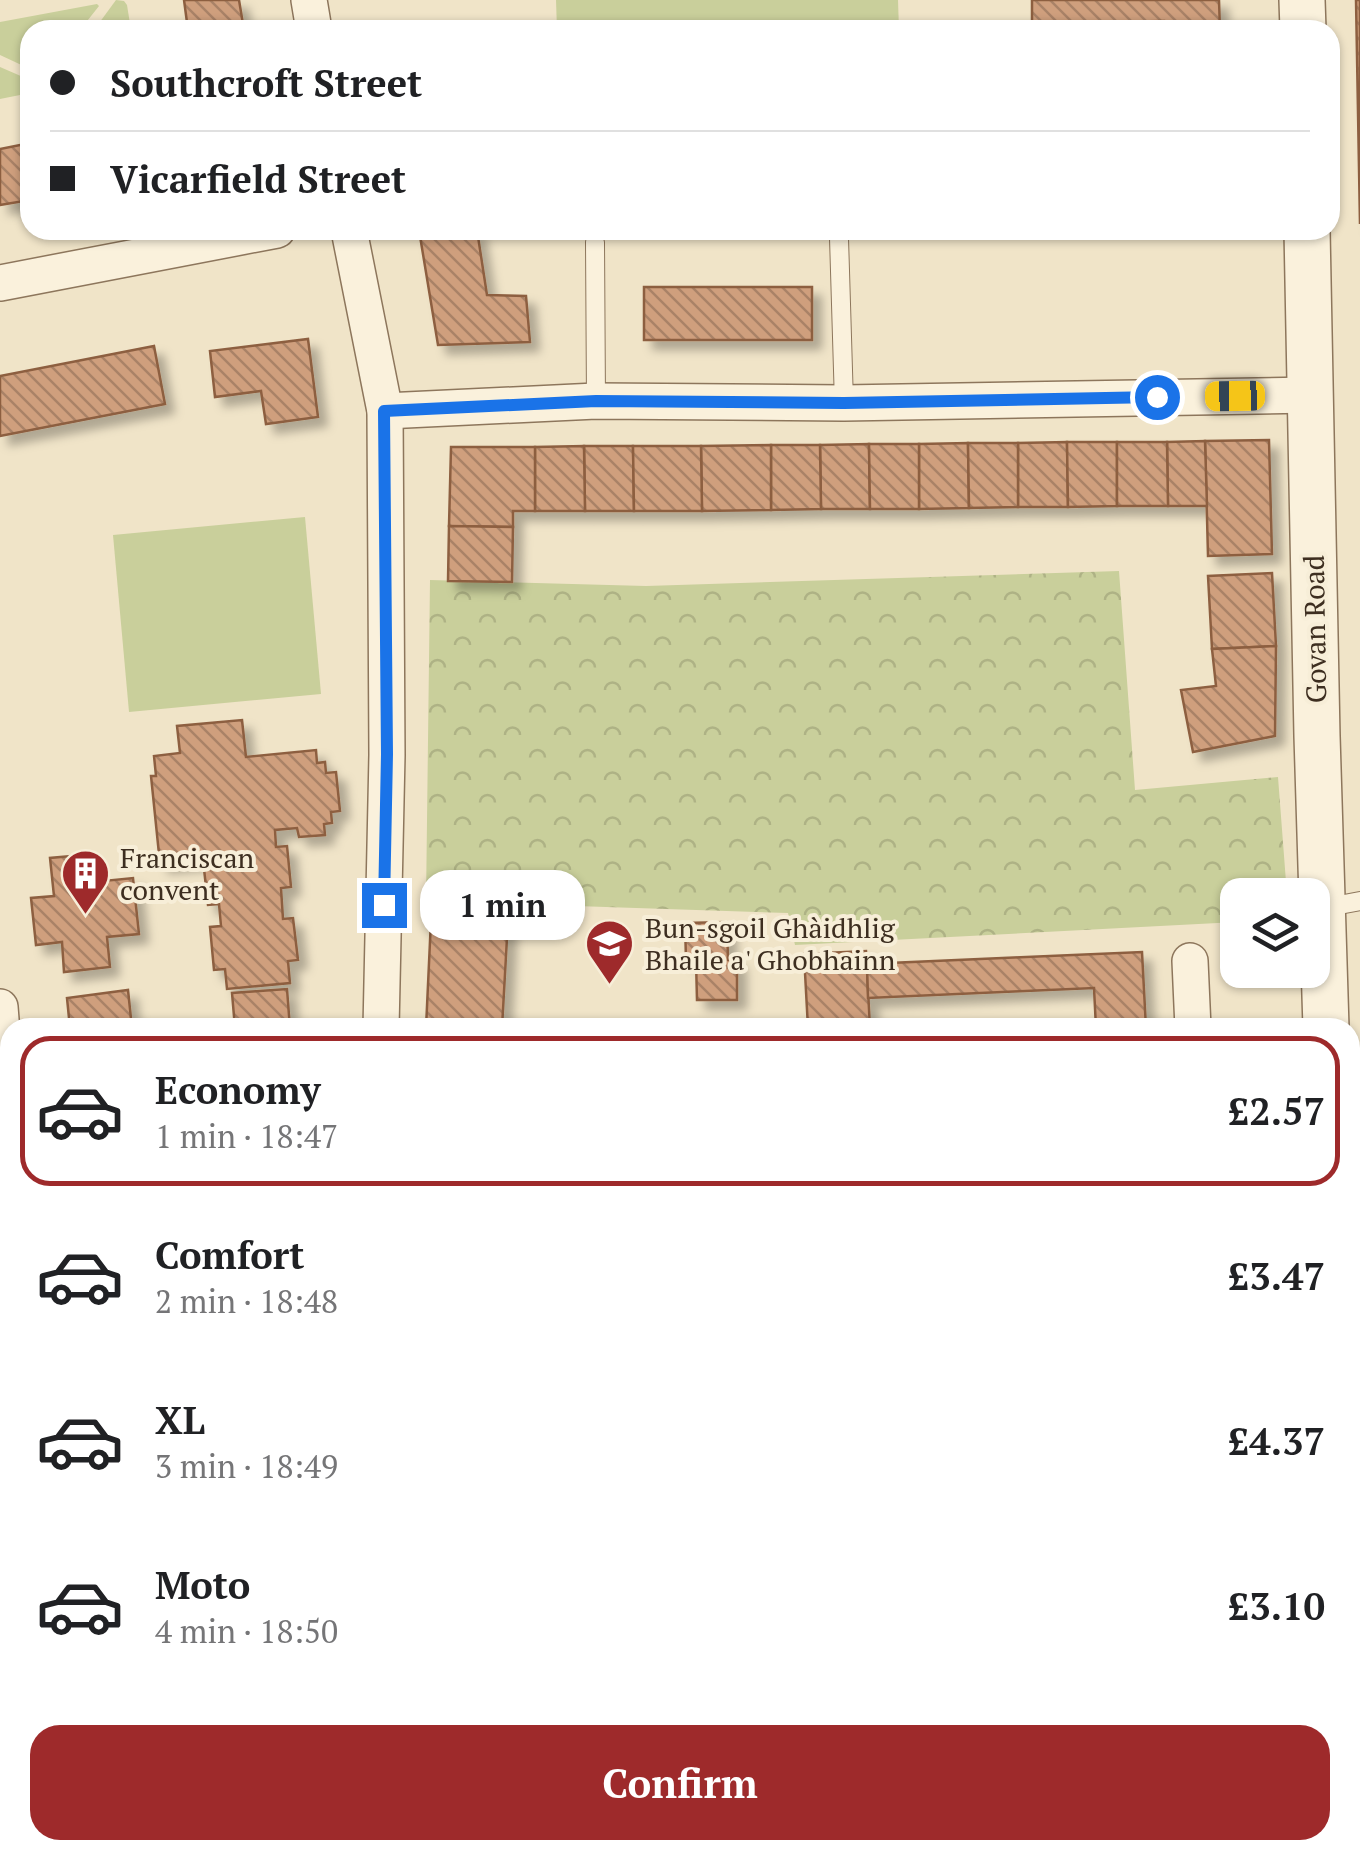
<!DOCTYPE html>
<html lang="en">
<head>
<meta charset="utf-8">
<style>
  body { margin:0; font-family:"PT Serif",serif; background:#f2f2f2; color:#202124; height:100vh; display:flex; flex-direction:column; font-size:38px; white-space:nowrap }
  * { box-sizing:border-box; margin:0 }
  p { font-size:32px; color:#757577 }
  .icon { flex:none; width:55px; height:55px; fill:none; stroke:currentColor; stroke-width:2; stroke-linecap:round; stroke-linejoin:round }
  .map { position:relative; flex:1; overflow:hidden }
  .side { position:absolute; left:0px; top:1018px; width:1360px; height:842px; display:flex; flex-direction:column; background:#fff; border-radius:30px 30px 0 0; box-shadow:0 2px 8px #0004 }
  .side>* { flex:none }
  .top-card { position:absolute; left:20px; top:20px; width:1320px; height:220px; border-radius:30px; box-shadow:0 2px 8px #0004; display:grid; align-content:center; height:220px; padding:0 30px; background:#fff }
  .fabs { position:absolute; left:1220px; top:878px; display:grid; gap:20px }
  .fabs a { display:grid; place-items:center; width:110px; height:110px; border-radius:20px; background:#fff; box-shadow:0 2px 8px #0004; font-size:50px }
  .end { position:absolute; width:45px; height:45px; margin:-22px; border:12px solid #1a73e8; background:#fff; box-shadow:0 0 0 5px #fff }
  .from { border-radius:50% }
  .bubble { position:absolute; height:70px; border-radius:30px; background:#fff; box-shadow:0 2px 8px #0004; font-size:32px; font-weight:600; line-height:70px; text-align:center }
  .car { position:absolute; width:30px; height:60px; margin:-30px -15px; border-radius:12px; box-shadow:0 0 8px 2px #0007; background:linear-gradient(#f5c518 24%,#345 0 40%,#f5c518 0 76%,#345 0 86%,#f5c518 0) }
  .top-card b { display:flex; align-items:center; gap:35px; height:95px; font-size:38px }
  .top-card b+b { border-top:2px solid #e0e0e0 }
  .top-card i { width:25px; height:25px; background:#202124 }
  ul { padding:18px 0 0; list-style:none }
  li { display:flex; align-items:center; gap:30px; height:150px; margin:0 20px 15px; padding:0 10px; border:5px solid transparent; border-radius:30px }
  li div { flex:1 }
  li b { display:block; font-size:38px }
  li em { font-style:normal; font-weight:600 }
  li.on { border-color:#9e2a2b }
  li>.icon { width:90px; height:90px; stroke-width:1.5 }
  .cta { display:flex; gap:20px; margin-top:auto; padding:20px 30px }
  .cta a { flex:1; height:115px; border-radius:30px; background:#9e2a2b; color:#fff; font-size:40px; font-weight:600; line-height:115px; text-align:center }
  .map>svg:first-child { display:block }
  .grass { fill:#c9cf9b }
  .park { fill:url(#park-crowns) }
  .building { fill:url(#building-back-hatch); stroke:#8d5f41; stroke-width:2.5; filter:url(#shadow) }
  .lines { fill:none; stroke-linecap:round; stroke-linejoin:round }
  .service-casing { stroke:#8d765c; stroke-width:20 }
  .minor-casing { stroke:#8d765c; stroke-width:38 }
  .tertiary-casing { stroke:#8d765c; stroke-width:48 }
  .service { stroke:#faf1dc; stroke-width:18 }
  .minor { stroke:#faf1dc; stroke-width:35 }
  .tertiary { stroke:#faf1dc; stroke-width:45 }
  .route { stroke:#1a73e8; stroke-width:12 }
  .labels { text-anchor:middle; stroke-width:8; stroke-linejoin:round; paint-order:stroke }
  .street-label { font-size:28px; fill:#3d2e20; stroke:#f7eed8 }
  .poi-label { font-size:28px; fill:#3d2e20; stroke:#f7eed8; text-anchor:start }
</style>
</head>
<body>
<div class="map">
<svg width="1360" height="1859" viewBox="0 0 1360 1859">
  <defs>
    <pattern id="park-crowns" width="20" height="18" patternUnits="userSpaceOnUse" patternTransform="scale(2.5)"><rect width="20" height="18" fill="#c9cf9b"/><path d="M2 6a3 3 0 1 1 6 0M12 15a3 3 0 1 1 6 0" fill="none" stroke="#aeb285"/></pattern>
    <pattern id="building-back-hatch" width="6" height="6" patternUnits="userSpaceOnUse" patternTransform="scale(2.5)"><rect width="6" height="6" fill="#cf9f7d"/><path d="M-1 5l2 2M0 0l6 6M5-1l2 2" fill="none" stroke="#a98266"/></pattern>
    <filter id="shadow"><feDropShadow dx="9" dy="9" stdDeviation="5" flood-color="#0004"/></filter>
  </defs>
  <rect width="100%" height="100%" fill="#f0e4c8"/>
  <g class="grass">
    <path d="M116,0l8,1 3,4 4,25h-37z"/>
    <path d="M556,0h342l1,30h-342z"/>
    <path d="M97,4l2,2 -19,24h-50v39l-30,-14v-33z"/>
    <path d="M0,67l30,13v13l-30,6z"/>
    <path d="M305,517l16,177 -192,18 -16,-177z"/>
  </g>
  <path class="park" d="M1119,571l16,219 143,-13 9,118h-49l-1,27 -442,23 -7,-32 -362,-12 4,-321 216,6z"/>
  <g class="building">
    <path d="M184,0h55l5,30h-56z"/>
    <path d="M1032,0h187l1,30h-56v-9l-132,2z"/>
    <path d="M1356,0h4v224z"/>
    <path d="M30,143v57l-30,5v-56z"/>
    <path d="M419,230h58l10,65 39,1 4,46 -92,3z"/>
    <rect x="644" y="287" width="168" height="53"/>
    <path d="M308,339l10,78 -52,7 -5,-33 -46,6 -5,-46z"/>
    <path d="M154,346l11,58 -165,32v-60z"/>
    <path d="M1269,440l3,114 -64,2 -3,-115z"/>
    <path d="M1205,441l2,65h-39l-1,-64z"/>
    <path d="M1067,442l1,65h-50v-64z"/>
    <path d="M1067,442h50v64l-49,1z"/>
    <path d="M1117,442h50l1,64h-51z"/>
    <path d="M968,443l1,65 -50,1v-65z"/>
    <path d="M968,443h50v64l-49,1z"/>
    <path d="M869,444l1,65h-49l-1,-64z"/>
    <path d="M869,444h50v65h-49z"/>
    <path d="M771,445h49l1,64 -50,1z"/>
    <path d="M771,445v65l-69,1 -1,-65z"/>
    <path d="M584,446h49l1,65h-49z"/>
    <path d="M584,446l1,65h-50v-64z"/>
    <path d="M633,446h68l1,65h-68z"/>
    <path d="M451,447h84v64h-22v16l-64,-1z"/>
    <path d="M449,526l64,1 -1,55 -64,-1z"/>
    <path d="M1272,573l4,73 -64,3 -4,-73z"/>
    <path d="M1276,646l-1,90 -82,16 -12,-62 35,-4 -4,-37z"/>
    <path d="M242,720l4,37 70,-7 1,13 8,-1 1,11 10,-1 4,39 -9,1 1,11 -8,1 1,11 -26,2 -2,-9 -22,2 1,17 11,-1 4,41 -10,1 2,31 10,-1 5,42 -10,1 2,22 -63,6 -2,-20 -11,1 -4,-43 11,-1 -2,-22 -11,1 -4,-36 12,-1 -1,-9 -55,5 -9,-88h5l-2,-20 26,-3 -3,-27z"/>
    <path d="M82,855l2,28 49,-5 6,56 -32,3 3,30 -46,5 -2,-30 -26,3 -5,-47 23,-2 -4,-38z"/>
    <path d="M432,898l77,4 -7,126h-76z"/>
    <path d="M727,922l1,38h9v40h-40l-1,-40h-10l-1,-37z"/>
    <path d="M866,951l4,77h-62l-4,-74z"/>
    <path d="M1142,952l4,76h-50l-2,-40 -226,10 -1,-34z"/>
    <path d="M287,989l3,39h-55l-3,-35z"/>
    <path d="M128,990l4,38h-62l-3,-30z"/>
    <path d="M10,1811v39h13l1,9h-24v-46z"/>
  </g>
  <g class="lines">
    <defs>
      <g id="service">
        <path d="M839,238l5,165"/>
        <path d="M595,242l1,159"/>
        <path d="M1323,908l37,-7"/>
      </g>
      <g id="minor">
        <path d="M309,0l5,30"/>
        <path d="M349,230l36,181 2,344 -6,273"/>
        <path d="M0,283l277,-53"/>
        <path d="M385,411l211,-10 248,2 467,-8"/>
        <path d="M1190,961l3,67"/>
        <path d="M0,1007l10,125"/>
        <path d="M0,1668l10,-4"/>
        <path d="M90,1850l1,9"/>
        <path d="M589,1850l1,9"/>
        <path d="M1033,1850l1,9"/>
      </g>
      <g id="tertiary">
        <path d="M1302,0l1,30"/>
        <path d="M1307,230l10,506 9,292"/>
        <path d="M1341,1850v9"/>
      </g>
    </defs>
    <use href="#service" class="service-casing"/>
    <use href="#minor" class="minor-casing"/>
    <use href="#tertiary" class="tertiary-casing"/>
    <use href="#service" class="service"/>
    <use href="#minor" class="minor"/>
    <use href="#tertiary" class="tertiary"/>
  </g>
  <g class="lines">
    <path class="route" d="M384,905l3,-151 -3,-343 212,-10 248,2 313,-6"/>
  </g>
  <defs>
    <symbol id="building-pin" viewBox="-11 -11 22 30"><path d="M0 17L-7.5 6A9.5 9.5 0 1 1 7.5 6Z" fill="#9e2a2b" stroke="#f7eed8"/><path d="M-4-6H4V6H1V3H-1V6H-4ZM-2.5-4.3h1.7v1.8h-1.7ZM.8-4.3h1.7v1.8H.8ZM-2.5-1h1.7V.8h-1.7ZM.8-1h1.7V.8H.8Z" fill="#fff"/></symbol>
    <symbol id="school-pin" viewBox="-11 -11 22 30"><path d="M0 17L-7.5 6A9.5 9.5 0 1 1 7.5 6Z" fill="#9e2a2b" stroke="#f7eed8"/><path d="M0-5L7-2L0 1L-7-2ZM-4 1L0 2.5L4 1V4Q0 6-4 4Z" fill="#fff"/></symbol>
  </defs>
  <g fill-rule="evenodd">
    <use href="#building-pin" x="58" y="846" width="55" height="75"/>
    <use href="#school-pin" x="582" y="916" width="55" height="75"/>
  </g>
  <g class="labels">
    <g class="street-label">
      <text transform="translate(1315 629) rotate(-91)" y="10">Govan Road</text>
    </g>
    <g class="poi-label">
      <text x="120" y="868">Franciscan<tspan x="120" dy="32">convent</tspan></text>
      <text x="645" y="938">Bun-sgoil Ghàidhlig<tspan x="645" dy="32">Bhaile a' Ghobhainn</tspan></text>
    </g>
  </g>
</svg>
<div class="fabs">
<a><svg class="icon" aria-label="layers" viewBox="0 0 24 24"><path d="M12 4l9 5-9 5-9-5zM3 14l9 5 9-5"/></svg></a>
</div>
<i class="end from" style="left:1157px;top:397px"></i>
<i class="end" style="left:384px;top:905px"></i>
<div class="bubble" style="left:420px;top:870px;width:165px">1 min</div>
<i class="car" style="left:1235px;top:396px;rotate:269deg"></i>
<div class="top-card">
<b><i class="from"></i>Southcroft Street</b>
<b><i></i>Vicarfield Street</b>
</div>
<section class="side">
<ul>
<li class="on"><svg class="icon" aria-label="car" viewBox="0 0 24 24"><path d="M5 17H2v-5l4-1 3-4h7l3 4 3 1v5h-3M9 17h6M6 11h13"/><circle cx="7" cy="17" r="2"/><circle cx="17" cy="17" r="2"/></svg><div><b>Economy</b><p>1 min · 18:47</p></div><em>£2.57</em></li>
<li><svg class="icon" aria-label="car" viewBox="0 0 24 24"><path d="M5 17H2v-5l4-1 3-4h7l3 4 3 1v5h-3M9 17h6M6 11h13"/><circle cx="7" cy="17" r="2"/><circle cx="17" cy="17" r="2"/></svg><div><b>Comfort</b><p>2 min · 18:48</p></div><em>£3.47</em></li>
<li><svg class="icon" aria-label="car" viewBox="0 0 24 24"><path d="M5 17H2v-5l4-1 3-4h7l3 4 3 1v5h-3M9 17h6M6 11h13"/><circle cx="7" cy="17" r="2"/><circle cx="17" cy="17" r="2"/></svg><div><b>XL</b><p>3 min · 18:49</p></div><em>£4.37</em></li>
<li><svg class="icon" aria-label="car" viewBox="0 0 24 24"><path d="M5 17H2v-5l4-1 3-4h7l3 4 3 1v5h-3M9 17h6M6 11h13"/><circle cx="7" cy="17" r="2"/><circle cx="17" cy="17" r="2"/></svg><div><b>Moto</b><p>4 min · 18:50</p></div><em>£3.10</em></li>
</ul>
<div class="cta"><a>Confirm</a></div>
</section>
</div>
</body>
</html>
